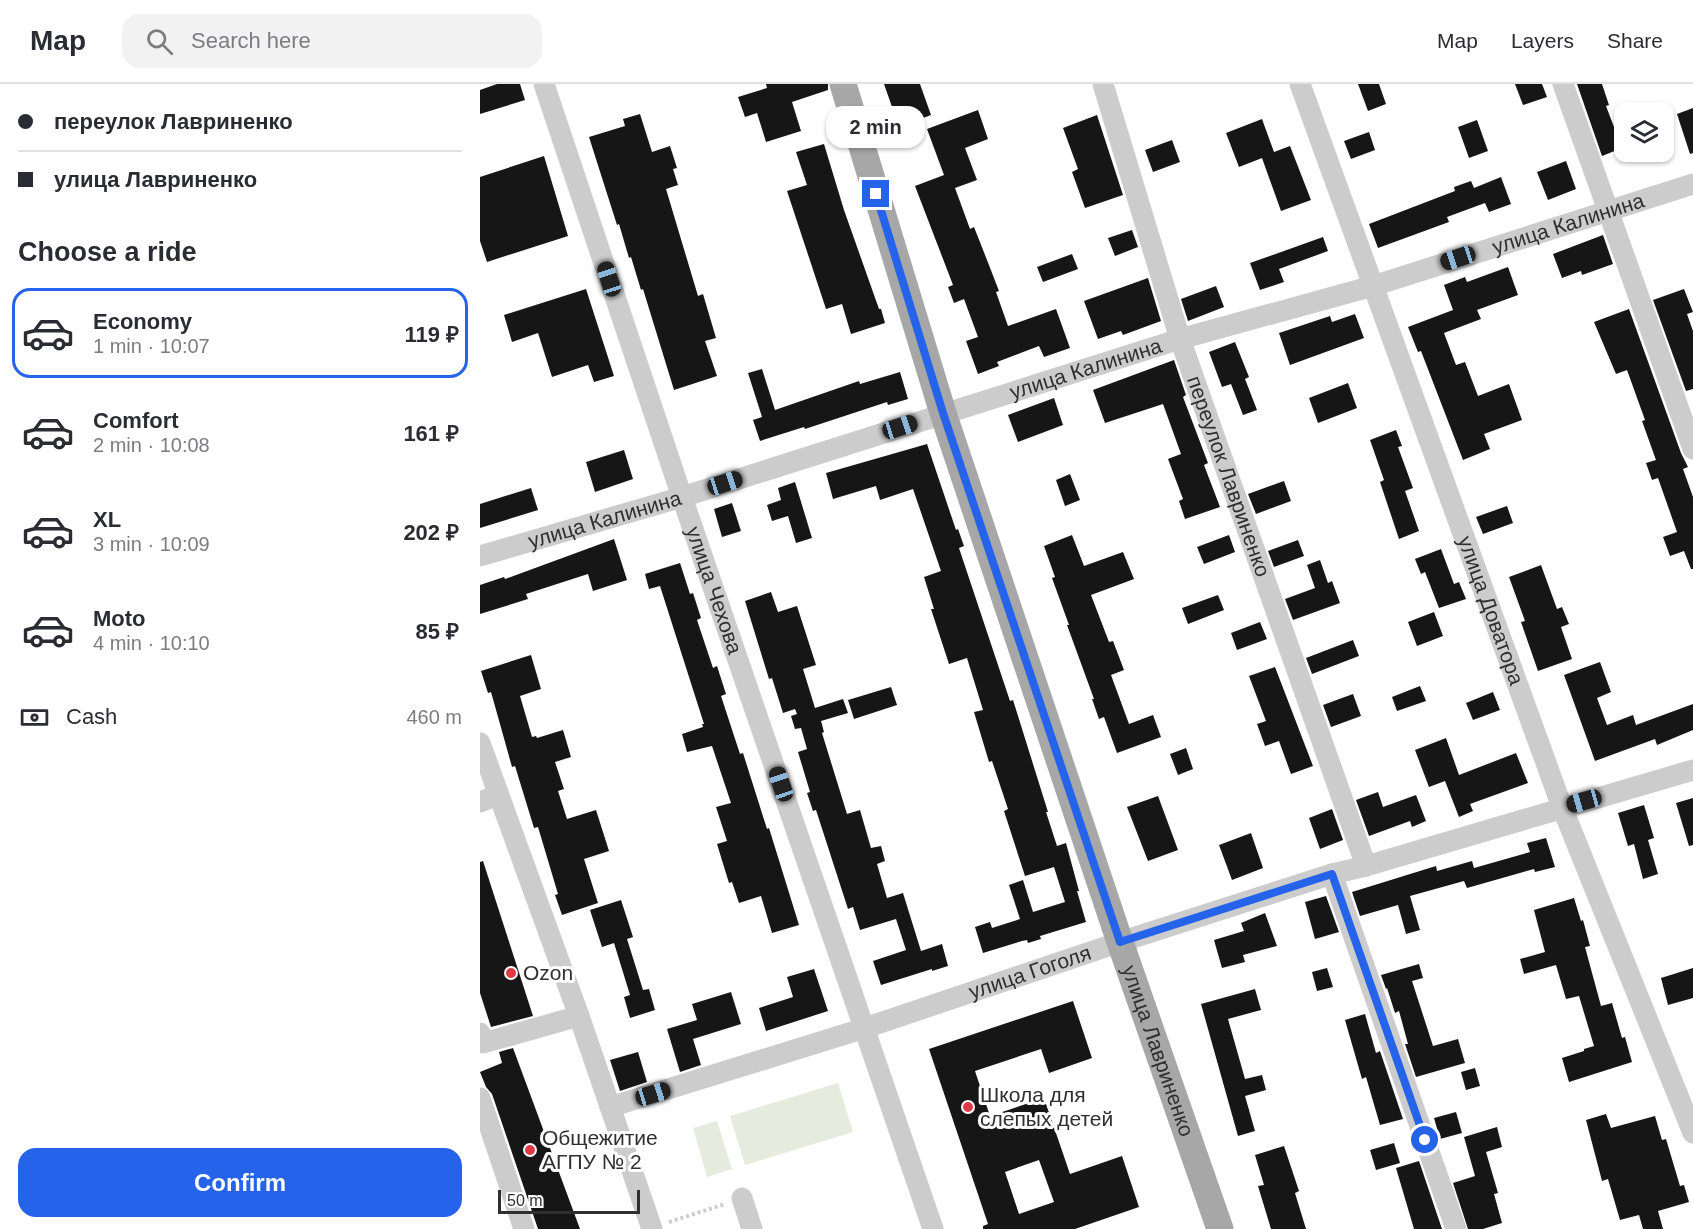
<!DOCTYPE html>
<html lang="en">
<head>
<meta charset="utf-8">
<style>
  body { margin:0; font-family:Arial,sans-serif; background:#f2f2f3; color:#2b2b33; height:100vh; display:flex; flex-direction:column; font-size:22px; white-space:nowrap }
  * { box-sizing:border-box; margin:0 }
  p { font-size:20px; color:#7c7c81 }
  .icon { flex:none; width:33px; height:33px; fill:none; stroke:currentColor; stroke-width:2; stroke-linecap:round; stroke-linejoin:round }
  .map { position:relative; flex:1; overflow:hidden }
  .sheet { display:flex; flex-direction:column; background:#fff; width:480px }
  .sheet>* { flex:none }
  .banner { display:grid; align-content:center; height:132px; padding:0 18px; background:#fff }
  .tools { position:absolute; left:1134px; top:18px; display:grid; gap:12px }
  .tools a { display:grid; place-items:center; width:60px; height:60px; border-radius:12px; background:#fff; box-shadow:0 2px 4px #0004; font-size:30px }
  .scale { position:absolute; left:18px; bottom:15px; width:142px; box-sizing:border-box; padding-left:6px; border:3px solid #2f2f2f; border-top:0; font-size:16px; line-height:21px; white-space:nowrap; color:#2f2f2f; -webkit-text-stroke:4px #fff; paint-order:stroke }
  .end { position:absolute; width:27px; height:27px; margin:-14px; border:8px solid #2563eb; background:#fff; box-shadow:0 0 0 3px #fff }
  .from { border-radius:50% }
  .bubble { position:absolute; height:42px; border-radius:18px; background:#fff; box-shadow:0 2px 4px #0004; font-size:20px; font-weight:600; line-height:42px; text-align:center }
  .car { position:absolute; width:18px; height:36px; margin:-18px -9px; border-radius:8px; box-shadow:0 0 4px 2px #0007; background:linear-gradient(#222 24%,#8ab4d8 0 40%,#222 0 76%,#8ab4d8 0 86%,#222 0) }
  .banner b { display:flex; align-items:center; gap:21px; height:57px; font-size:22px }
  .banner b+b { border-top:2px solid #e1e1e2 }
  .banner i { width:15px; height:15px; background:#2b2b33 }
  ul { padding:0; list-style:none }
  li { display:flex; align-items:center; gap:18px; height:90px; margin:0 12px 9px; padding:0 6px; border:3px solid transparent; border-radius:18px }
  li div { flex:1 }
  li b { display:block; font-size:22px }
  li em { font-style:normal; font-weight:600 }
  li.selected { border-color:#2563eb }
  li>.icon { width:54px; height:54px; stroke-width:1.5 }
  h2 { padding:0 18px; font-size:27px; line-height:72px }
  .pay { display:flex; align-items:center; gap:15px; height:66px; padding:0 18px; font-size:22px }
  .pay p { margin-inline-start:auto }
  .button { display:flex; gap:12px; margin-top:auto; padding:12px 18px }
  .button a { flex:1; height:69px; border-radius:18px; background:#2563eb; color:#fff; font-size:24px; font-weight:600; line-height:69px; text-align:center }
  header { display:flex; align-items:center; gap:36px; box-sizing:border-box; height:84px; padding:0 30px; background:#fff; border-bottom:2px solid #e1e1e2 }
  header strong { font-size:28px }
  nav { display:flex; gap:33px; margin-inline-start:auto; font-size:21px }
  .search { width:420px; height:54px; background:#f2f2f3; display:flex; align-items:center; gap:15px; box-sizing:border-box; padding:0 21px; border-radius:18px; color:#7c7c81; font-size:22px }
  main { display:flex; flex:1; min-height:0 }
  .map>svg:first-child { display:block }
  .green { fill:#e5ebdd }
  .building { fill:#161616; fill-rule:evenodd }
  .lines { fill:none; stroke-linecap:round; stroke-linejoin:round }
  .path { stroke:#ccc; stroke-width:4; stroke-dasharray:3 3; stroke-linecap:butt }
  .minor { stroke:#ccc; stroke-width:21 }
  .major { stroke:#a7a7a7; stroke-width:27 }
  .route { stroke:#2563eb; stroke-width:8 }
  .poi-dot { fill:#dd3a46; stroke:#fff; stroke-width:2 }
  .labels { text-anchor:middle; stroke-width:6; stroke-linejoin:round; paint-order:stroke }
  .street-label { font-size:21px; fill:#2f2f2f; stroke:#fff }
  .poi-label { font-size:21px; fill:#2f2f2f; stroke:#fff; text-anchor:start }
</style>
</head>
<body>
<header>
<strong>Map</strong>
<div class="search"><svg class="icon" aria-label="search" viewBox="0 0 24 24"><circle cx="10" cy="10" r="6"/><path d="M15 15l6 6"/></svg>Search here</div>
<nav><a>Map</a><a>Layers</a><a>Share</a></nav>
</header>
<main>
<section class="sheet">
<div class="banner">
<b><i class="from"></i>переулок Лавриненко</b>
<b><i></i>улица Лавриненко</b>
</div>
<h2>Choose a ride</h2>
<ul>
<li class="selected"><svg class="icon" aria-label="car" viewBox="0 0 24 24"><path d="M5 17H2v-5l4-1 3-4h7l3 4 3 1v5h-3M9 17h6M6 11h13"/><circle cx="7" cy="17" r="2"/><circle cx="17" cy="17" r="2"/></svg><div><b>Economy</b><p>1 min · 10:07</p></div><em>119 ₽</em></li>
<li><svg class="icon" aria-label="car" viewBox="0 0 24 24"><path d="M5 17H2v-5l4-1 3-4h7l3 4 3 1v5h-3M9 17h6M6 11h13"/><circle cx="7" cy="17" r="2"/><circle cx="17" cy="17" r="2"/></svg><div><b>Comfort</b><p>2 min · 10:08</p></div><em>161 ₽</em></li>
<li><svg class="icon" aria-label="car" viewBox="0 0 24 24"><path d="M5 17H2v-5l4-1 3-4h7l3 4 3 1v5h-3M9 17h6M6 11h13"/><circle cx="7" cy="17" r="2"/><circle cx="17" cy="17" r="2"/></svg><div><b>XL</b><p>3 min · 10:09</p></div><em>202 ₽</em></li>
<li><svg class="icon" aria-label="car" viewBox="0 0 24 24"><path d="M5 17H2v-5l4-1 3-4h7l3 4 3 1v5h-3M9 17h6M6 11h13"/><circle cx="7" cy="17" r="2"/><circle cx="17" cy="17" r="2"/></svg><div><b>Moto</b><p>4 min · 10:10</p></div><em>85 ₽</em></li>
</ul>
<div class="pay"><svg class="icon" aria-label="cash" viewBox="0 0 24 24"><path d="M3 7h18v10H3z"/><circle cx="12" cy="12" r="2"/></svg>Cash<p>460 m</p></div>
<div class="button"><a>Confirm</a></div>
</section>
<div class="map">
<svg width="1213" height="1145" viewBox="0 0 1213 1145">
  <rect width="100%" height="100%" fill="#fff"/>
  <g class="green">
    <path d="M358,999l15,49 -108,33 -15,-49z"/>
    <path d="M237,1037l15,48 -25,8 -14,-49z"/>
  </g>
  <g class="building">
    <path d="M17,0h23l5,16 -45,14v-24z"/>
    <path d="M286,0h62v6l-36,12 9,29 -35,11 -9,-29 -12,4 -7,-20 29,-9z"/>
    <path d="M404,0h36l11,31 -32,12z"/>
    <path d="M878,0h21l7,20 -18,7z"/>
    <path d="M1035,0h27l5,13 -24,8z"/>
    <path d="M1097,0h25l7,21 -3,1 16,42 -20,8z"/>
    <path d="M1213,24v45l-3,1 -13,-40z"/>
    <path d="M498,26l10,29 -23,9 12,32 -22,8 15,41 4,-2 13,33 12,31 -3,1 12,34 48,-17 14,39 -26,9 -5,-11 -42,16 2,4 -21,8 -12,-33 12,-4 -14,-38 -10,4 -6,-16 5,-2 -38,-99 29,-11 -17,-46z"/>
    <path d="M160,30l12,38 18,-6 7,22 -4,1 5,16 -12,4 32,107 5,-2 13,44 -11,3 12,35 -43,14 -31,-101 -2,1 -10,-33 -2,1 -10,-34 -2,1 -28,-88 36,-11 -2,-7z"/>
    <path d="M617,31l26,80 -38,13 -13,-36 6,-3 -15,-41z"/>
    <path d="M782,35l12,33 16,-6 21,54 -30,11 -19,-53 -23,9 -13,-34z"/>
    <path d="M997,36l11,31 -19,7 -11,-31z"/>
    <path d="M889,48l6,18 -24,9 -7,-18z"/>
    <path d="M692,56l8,22 -27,10 -8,-22z"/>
    <path d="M344,60l20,66 35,99h2l4,14 -34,11 -9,-30 -16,5 -39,-118 20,-6 -11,-33z"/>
    <path d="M64,72l24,80 -81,26 -7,-21v-64z"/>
    <path d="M1086,77l10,28 -28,11 -11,-28z"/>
    <path d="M1021,93l10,27 -22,8 -4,-9 -38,14 2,5 -71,26 -9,-24 86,-33 -1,-4 17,-6 3,7z"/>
    <path d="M652,146l6,17 -23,9 -7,-18z"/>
    <path d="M1123,151l10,29 -31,11 -1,-4 -19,7 -9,-24z"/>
    <path d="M843,153l5,14 -49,18 5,13 -24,8 -10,-27z"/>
    <path d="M592,170l6,15 -35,13 -6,-15z"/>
    <path d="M1028,183l10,28 -41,15 4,9 -37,14 12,32 9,-3 13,34 31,-12 13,36 -38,14 6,15 -27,11 -42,-109 -3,1 -10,-25 45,-17 -9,-25 21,-8 2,5z"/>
    <path d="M668,194l13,43 -38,14 -2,-4 -23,8 -14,-38z"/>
    <path d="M736,202l8,21 -36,14 -7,-22z"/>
    <path d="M106,205l28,87 -20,6 -6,-17 -36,12 -14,-44 -26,9 -8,-27z"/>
    <path d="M1204,205l9,23 -6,2 6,17v58l-7,2 -33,-91z"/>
    <path d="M1149,225l52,144 7,14 -5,2 10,28v72h-2l-7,-18 -14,5 -7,-19 14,-5 -19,-54 -6,2 -6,-17 10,-3 -14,-39 3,-1 -18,-50 -11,4 -22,-52z"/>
    <path d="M875,230l9,24 -74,27 -11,-32 51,-17 2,6z"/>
    <path d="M755,258l14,35 -4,2 12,31 -14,5 -12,-31 -9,3 -13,-35z"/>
    <path d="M694,276l12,35 -3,2 25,66 -4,2 16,42 -35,12 -6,-18 4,-2 -15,-40 13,-5 -18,-50 -58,19 -12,-33z"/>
    <path d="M282,285l13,41 84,-29 1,3 40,-12 8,27 -20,6 -1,-3 -82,27 -1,-2 -44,14 -7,-21 9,-3 -14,-44z"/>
    <path d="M868,299l9,25 -39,15 -9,-25z"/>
    <path d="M574,314l9,27 -45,17 -10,-27z"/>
    <path d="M916,346l6,16 -4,1 15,41 -8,3 14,40 -20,8 -19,-57 4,-2 -14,-40z"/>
    <path d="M447,360l29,86 2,-1 6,17 -5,2 51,153 3,-1 35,112h-2l11,34 9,-3 13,48h-2l9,31 -46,14 1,3 -13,4 -1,-3 -5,1 -39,12 -8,-26 15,-5 2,6 28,-9 -11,-34 14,-5 10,32 32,-10 -11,-35 -29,9 -21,-65 4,-2 -16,-48 -3,1 -15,-50 9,-2 -16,-52 -18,6 -18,-55h3l-10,-32 17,-6 -28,-82 -33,11 -4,-14 -43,13 -7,-26z"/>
    <path d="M144,366l9,29 -38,13 -9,-30z"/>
    <path d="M590,390l10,26 -15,6 -9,-26z"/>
    <path d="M804,397l7,20 -35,13 -8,-20z"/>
    <path d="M315,398l17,56 -16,5 -8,-27 -16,5 -5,-16 14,-5 -3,-12z"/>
    <path d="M51,404l7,22 -58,18v-24z"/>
    <path d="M252,419l9,28 -19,6 -8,-28z"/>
    <path d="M1027,422l6,17 -30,11 -7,-17z"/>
    <path d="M592,451l12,31 39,-14 11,27 -43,16 18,47 4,-1 11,29 -13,5 18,49 24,-9 8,22 -44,16 -13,-36 -5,2 -7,-20h2l-27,-74h2l-17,-47 3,-1 -11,-31z"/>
    <path d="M749,451l6,17 -31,12 -7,-17z"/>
    <path d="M134,455l13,41 -34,11 -5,-17 -62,20 2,5 -48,15v-29l24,-8 1,2z"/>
    <path d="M818,456l6,16 -30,11 -6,-16z"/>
    <path d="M961,465l13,35 5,-2 7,17 -27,9 -14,-36 -4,2 -6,-15z"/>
    <path d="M840,476l8,23 4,-2 8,22 -47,17 -8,-21 30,-11 -8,-23z"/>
    <path d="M200,479l10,31 3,-1 8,25 -4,2 16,48 4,-2 9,28 -5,2 19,58 3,-1 24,76 2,-1 30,97 -27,8 -11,-37 -22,7 -7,-21 -3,1 -12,-39 10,-3 -11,-34 15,-4 -19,-57 -25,6 -5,-18 21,-7 -1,-3h2l-44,-138 -11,3 -4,-15z"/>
    <path d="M1061,481l16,44 5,-2 7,17 -8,3 11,32 -34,12 -17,-49 4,-1 -16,-44z"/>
    <path d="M291,508l7,20 19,-6 19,59 -13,4 12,39 28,-9 5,14 -27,8 3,11 -2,1 25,81 13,-4 11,38 10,-2 4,15 -8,3 10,34 16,-5 18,58 21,-7 6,22 -16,5v-2l-51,16 -8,-24 33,-11 -10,-31 -36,11 -7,-23 -5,2 -32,-99 -3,1 -6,-18 3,-1 -12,-40 9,-3 -6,-21 -6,1 -4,-13 6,-2 -2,-5 -12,4 -11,-35 -3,1 -24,-78z"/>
    <path d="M738,511l6,15 -36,14 -6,-16z"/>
    <path d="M954,528l9,24 -26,10 -9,-24z"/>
    <path d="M780,538l7,17 -30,11 -6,-17z"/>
    <path d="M873,556l6,16 -47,18 -6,-16z"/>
    <path d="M51,571l10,34 -21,7 12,41 4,-1 1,2 26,-8 8,27 -16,5 9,27 -6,2 9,28 29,-9 13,41 -25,8 14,44 -36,12 -7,-20 3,-1 -20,-67 -4,1 -19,-62 -3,1 -21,-75 -3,1 -7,-22z"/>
    <path d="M1120,578l11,30 -14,6 10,27 26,-10 3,10 57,-21v26l-36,15 -2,-6 -60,22 -31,-86z"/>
    <path d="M795,583l38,99 -22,8 -12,-33 -14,5 -8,-22 9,-3 -17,-45z"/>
    <path d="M940,602l6,15 -29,10 -5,-14z"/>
    <path d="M411,603l6,18 -43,14 -6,-19z"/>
    <path d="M1013,608l7,18 -27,10 -7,-17z"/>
    <path d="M873,610l8,22 -30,11 -8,-22z"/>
    <path d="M966,654l13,37 57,-22 12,30 -58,21 3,7 -14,6 -14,-36 -16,6 -14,-37z"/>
    <path d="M706,664l7,21 -15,6 -8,-21z"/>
    <path d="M898,708l5,15 33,-12 10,26 -14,6 -2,-6 -41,15 -13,-36z"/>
    <path d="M678,712l20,54 -30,11 -21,-54z"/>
    <path d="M1213,714v47l-4,1 -13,-43z"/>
    <path d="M1164,721l10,33 -6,2 10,34 -15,5 -9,-35 -6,2 -10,-33z"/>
    <path d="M852,725l11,31 -23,9 -11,-31z"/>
    <path d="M771,749l12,35 -31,12 -13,-35z"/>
    <path d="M1066,754l9,29 -20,5 -1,-3 -67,19 -3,-7 -54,15 10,34 -14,4 -8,-29 -38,11 -8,-24 84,-26 1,5 35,-10 2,7 56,-16 -3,-9z"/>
    <path d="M3,777l50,155 -42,11 -11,-34v-131z"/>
    <path d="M846,812l13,36 -24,7 -10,-37z"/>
    <path d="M1094,814l7,23 2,-1 7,26 -5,1 16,59 11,-3 10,35 3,-1 7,25 -63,20 -7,-24 22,-7v-2l10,-3 -15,-50 -13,3 -10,-34 -32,9 -4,-15 25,-7 -11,-42z"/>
    <path d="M141,816l12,37 -6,2 16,51 6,-1 6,21 -25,8 -6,-21 6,-2 -16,-52 -12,4 -12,-37z"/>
    <path d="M785,829l12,33 -34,9 2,7 -23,6 -8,-28 30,-9 -3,-8z"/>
    <path d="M939,880l4,14 -11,3 21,65 25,-7 7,24 -49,14 -11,-33h3l-9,-33 -4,2 -8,-25 -1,1 -5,-14z"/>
    <path d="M847,884l6,19 -16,4 -5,-19z"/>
    <path d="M1213,884v30l-25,7 -7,-27z"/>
    <path d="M334,885l14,42 -62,20 -7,-23 34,-11 -6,-20z"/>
    <path d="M775,905l6,21 -33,9 17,60 17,-4 4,15 -21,6 10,35 -17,5 -37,-132z"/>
    <path d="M251,908l10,32 -48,15 8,26 -21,7 -13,-43 30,-9 -5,-16z"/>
    <path d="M593,917l19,57 -43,15 -8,-24 -66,22 15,45 54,-18 26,76 52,-18 17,51 -64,22h-92v-3l5,-2 -59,-175zM559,1076l15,42 -35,12 -14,-42z"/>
    <path d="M885,930l11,39 4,-2 23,68 -23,6 -14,-48 -4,2 -17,-59z"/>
    <path d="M33,964l67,181h-42l-46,-135 -6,-7 -6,-15 22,-9 -3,-11z"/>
    <path d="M158,968l9,30 -27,9 -10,-31z"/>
    <path d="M995,984l5,18 -14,4 -5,-18z"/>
    <path d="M976,1028l6,21 -22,6 -6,-21z"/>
    <path d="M1126,1030l5,14 44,-12 7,24 4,-1 14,47 4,-1 5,17 -31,9 5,18h-20l-4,-14 -19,5 -12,-41 -6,2 -16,-61z"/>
    <path d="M1017,1043l5,20 -16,5 12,41 -4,1 8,29 -19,6h-15l-15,-46 22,-7 -11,-39z"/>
    <path d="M914,1059l6,20 -24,7 -6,-20z"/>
    <path d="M804,1062l15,45 -4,2 11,36h-35l-13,-43 6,-1 -9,-30z"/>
    <path d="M939,1077l23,68h-28l-18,-61z"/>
  </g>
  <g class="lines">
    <path class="path" d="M189,1138l56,-18"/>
    <g class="minor">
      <path id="s1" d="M64,0l138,413 251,732"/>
      <path id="s2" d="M623,0l77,255 186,527"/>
      <path id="s3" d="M820,0l262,723 131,326"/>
      <path d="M1083,0l130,365"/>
      <path id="s4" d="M0,472l202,-59 498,-158 193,-53 320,-102"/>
      <path d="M0,659l99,273 73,213"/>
      <path d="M0,718l18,-7"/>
      <path d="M852,790l124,355"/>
      <path d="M0,949l3,10 96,-27"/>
      <path d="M0,1014l44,131"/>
      <path id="s5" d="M130,1023l255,-79 255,-86 212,-68 34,-8 327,-96"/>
      <path d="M262,1114l10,31"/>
    </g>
    <path class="major" id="s6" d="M363,0l100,329 177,529 100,287"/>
  </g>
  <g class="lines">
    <path class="route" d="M396,110l67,219 177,529 212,-68 93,266"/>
  </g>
  <g class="poi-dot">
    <circle cx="31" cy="889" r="6"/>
    <circle cx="488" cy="1023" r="6"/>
    <circle cx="50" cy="1066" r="6"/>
  </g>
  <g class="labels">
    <g class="street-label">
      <text dy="7" stroke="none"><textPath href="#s4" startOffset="1138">улица Калинина</textPath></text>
      <text dy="7" stroke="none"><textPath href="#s4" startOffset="634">улица Калинина</textPath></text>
      <text dy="7" stroke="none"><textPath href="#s2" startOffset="412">переулок Лавриненко</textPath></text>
      <text dy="7" stroke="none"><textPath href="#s4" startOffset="130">улица Калинина</textPath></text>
      <text dy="7" stroke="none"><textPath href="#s1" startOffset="534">улица Чехова</textPath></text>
      <text dy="7" stroke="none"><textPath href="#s3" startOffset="560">улица Доватора</textPath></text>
      <text dy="7" stroke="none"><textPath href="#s5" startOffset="441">улица Гоголя</textPath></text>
      <text dy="7" stroke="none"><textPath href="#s6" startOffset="1017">улица Лавриненко</textPath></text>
    </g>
    <g class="poi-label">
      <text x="43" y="896">Ozon</text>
      <text x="500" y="1018">Школа для<tspan x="500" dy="24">слепых детей</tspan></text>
      <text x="62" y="1061">Общежитие<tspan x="62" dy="24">АГПУ № 2</tspan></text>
    </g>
  </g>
</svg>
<div class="tools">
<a><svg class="icon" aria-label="layers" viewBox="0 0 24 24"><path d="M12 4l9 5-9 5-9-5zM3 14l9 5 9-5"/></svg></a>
</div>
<div class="scale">50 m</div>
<i class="end from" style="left:945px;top:1056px"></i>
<i class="end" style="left:396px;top:110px"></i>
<div class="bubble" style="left:346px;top:22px;width:99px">2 min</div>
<i class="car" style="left:978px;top:174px;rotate:252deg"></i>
<i class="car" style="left:129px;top:195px;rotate:342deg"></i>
<i class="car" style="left:420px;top:343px;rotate:72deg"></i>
<i class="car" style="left:245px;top:399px;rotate:72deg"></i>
<i class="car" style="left:301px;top:700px;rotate:341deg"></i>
<i class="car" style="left:1104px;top:717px;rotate:254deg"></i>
<i class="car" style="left:173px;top:1010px;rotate:73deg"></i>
</div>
</main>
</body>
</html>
